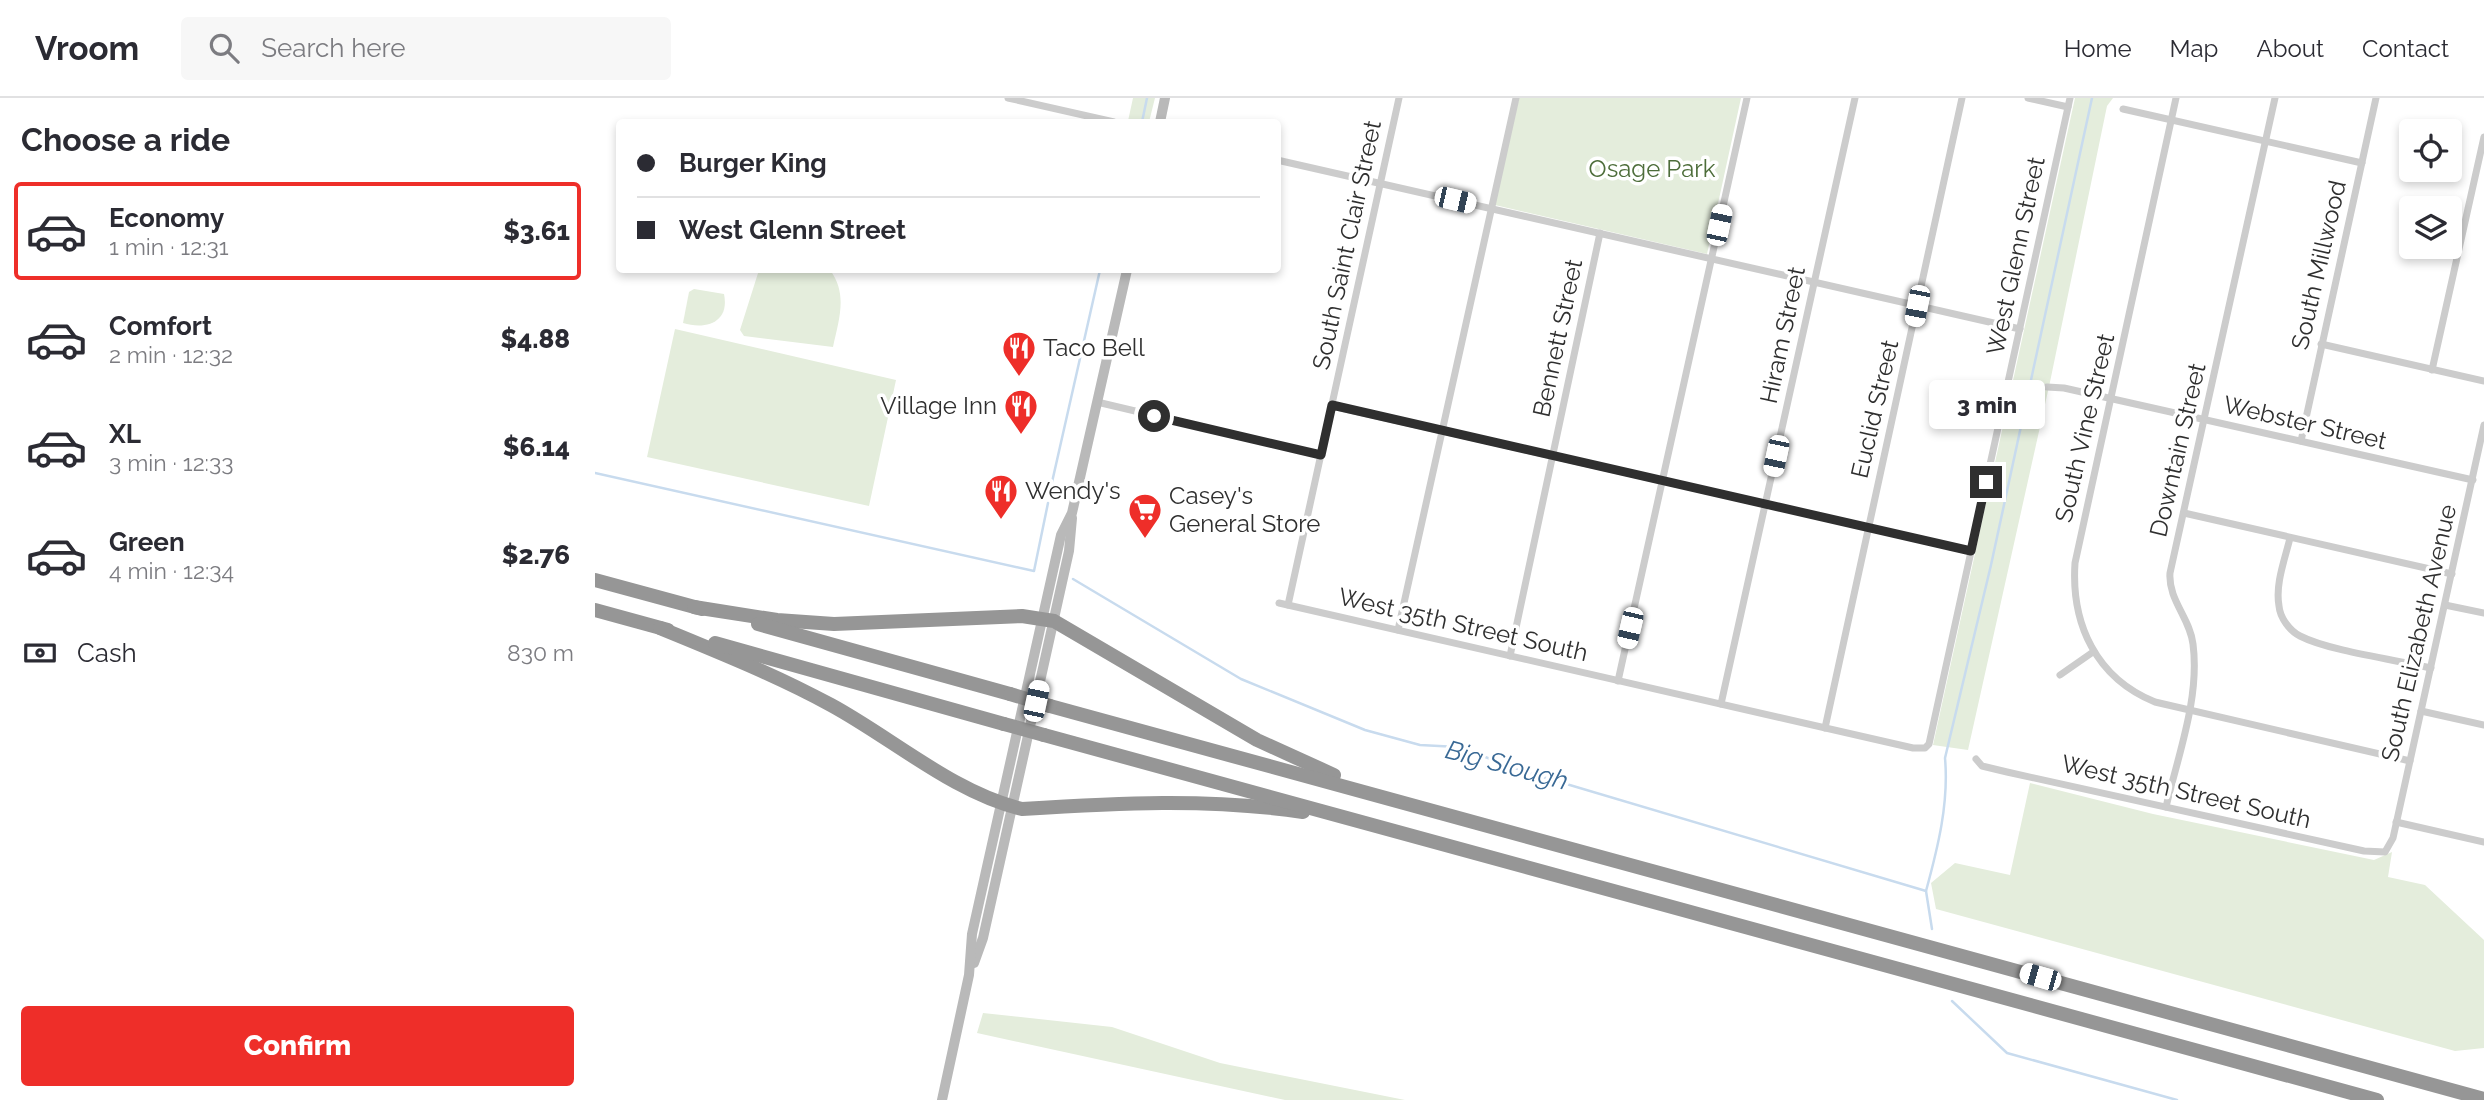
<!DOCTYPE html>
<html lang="en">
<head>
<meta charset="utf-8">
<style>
  body { margin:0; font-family:Raleway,sans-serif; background:#f7f7f7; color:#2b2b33; height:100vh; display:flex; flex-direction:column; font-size:26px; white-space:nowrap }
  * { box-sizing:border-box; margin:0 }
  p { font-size:23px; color:#7c7c81 }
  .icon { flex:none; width:38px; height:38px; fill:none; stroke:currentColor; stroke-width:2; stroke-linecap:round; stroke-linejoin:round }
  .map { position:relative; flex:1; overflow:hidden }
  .side { display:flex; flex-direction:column; background:#fff; width:595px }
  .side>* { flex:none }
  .hud { position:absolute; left:21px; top:21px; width:665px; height:154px; border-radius:7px; box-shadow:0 4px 10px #0003; display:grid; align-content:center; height:154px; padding:0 21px; background:#fff }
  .fabs { position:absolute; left:1804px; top:21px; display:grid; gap:14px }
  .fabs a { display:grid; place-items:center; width:63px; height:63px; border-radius:7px; background:#fff; box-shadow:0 4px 10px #0003; font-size:35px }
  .end { position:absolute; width:32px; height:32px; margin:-16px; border:9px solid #2f2f2f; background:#fff; box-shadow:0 0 0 4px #fff }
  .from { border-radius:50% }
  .bubble { position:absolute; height:49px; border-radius:7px; background:#fff; box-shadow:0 4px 10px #0003; font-size:23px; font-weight:800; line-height:49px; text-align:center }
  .car { position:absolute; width:21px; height:42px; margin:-21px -10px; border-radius:9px; box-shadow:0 0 5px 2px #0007; background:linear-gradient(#fff 24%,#345 0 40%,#fff 0 76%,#345 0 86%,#fff 0) }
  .hud b { display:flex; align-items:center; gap:24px; height:66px; font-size:26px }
  .hud b+b { border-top:2px solid #e1e1e2 }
  .hud i { width:18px; height:18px; background:#2b2b33 }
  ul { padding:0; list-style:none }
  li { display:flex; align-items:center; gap:21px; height:98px; margin:0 14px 10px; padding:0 7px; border:4px solid transparent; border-radius:7px }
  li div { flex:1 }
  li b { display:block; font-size:26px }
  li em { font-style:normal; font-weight:800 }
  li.selected { border-color:#ee2e29 }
  li>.icon { width:63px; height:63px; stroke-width:1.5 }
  h2 { padding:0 21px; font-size:32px; line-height:84px }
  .pay { display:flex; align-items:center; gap:18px; height:77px; padding:0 21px; font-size:26px }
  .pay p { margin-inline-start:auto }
  .primary-button { display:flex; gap:14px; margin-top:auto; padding:14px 21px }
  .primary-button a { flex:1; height:80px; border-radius:7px; background:#ee2e29; color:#fff; font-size:28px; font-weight:800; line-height:80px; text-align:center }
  header { display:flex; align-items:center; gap:42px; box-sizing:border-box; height:98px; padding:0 35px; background:#fff; border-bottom:2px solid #e1e1e2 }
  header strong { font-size:33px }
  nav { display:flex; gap:38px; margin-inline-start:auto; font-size:24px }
  .search { width:490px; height:63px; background:#f7f7f7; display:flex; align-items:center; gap:18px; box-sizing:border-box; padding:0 24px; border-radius:7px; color:#7c7c81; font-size:26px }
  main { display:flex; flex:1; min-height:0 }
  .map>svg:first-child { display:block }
  .green { fill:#e4eddc }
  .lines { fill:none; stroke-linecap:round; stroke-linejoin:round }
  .stream { stroke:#c8dbee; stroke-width:2.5 }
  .street { stroke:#ccc; stroke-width:7 }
  .secondary { stroke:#b9b9b9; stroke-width:10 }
  .highway { stroke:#969696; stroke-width:14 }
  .highway-bridge { stroke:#969696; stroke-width:14 }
  .route { stroke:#2f2f2f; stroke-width:9 }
  .labels { text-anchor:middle; stroke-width:7; stroke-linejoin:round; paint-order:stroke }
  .park-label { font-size:24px; fill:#4d6d3a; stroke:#fff }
  .street-label { font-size:24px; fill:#2f2f2f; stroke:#fff }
  .poi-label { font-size:24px; fill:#2f2f2f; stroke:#fff; text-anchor:start }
  .water-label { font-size:26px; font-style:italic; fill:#396995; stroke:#fff }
</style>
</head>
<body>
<header>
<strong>Vroom</strong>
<div class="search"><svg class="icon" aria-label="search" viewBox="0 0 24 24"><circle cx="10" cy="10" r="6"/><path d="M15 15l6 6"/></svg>Search here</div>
<nav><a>Home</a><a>Map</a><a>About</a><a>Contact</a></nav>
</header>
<main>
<section class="side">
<h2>Choose a ride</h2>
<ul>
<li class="selected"><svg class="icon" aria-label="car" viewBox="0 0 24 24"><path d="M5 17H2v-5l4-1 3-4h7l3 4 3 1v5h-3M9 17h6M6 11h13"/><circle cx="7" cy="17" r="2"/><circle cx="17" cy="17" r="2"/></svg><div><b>Economy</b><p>1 min · 12:31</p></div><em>$3.61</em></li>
<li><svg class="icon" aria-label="car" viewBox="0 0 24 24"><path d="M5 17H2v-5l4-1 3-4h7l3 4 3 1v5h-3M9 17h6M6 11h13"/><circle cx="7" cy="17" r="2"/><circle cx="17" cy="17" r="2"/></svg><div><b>Comfort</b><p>2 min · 12:32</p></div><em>$4.88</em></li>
<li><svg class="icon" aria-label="car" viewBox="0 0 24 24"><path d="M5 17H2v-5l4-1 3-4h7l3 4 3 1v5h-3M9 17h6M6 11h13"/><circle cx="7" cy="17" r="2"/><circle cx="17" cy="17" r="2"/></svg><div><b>XL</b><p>3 min · 12:33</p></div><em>$6.14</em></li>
<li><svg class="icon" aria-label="car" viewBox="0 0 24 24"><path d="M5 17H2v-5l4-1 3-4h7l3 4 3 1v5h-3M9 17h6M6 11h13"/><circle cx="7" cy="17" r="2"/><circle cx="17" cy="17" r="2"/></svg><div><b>Green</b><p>4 min · 12:34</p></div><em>$2.76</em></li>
</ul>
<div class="pay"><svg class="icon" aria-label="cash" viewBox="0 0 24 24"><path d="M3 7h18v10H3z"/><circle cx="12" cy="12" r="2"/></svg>Cash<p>830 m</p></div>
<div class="primary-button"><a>Confirm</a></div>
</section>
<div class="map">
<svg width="1889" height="1002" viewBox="0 0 1889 1002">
  <rect width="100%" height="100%" fill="#fff"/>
  <g class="green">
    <path d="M538,0h22l-6,24 -21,-1z"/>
    <path d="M924,0h222l-34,156 -212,-49z"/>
    <path d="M1480,0h38l-6,8 -57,276 -82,368 -35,-5z"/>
    <path d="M164,172h71c18,24 9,49 3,77l-89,-11 -4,-6z"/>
    <path d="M99,191l30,5c6,29 -19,36 -41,29l6,-31z"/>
    <path d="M80,231l221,51 -27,126 -222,-49z"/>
    <path d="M1435,685l123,31 221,46 18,-8 -4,25 37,8 59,55v108l-29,3 -519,-142 -5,-26 24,-20 55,12z"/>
    <path d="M388,915l129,14 108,36 185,37h-120l-308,-67z"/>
  </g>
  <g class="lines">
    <g class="stream">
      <path d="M547,24l5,-24"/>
      <path d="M0,375l439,98 14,-68"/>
      <path d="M455,393l50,-221"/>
      <path d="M478,481l168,100 124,51 55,15 38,2 68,25 400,119 6,38"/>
      <path d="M1331,793c12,-44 23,-88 19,-133l46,-193 101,-467"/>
      <path d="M1357,903l55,52 170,47"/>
    </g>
    <g class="street">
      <path d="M413,0l106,24"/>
      <path d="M1433,0l40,9"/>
      <path d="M1581,0l-101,465c-4,61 21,115 80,139l255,59"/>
      <path d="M1528,11l239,54"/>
      <path d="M682,62l743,169"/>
      <path d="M1726,246l163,37"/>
      <path d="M1837,272l52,-233"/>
      <path d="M1452,289l17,1 409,92"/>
      <path d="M502,304l224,53"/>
      <path d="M737,308l639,145"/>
      <path d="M1706,343l75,-343"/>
      <path d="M1589,415l268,61"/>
      <path d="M1695,440c-5,21 -15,46 -11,68 1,12 11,25 21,30 29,15 97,24 131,32"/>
      <path d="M684,505l634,145h12l4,-4 141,-646"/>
      <path d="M693,507l111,-507"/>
      <path d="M1850,507l39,8"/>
      <path d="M803,532l118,-532"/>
      <path d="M915,558l90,-423"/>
      <path d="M1465,577l33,-23"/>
      <path d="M1023,583l129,-583"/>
      <path d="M1126,606l134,-606"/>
      <path d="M1826,613l63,14"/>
      <path d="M1230,630l137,-630"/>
      <path d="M1381,661l6,7 25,6 357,79 21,1 8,-14 91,-413"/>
      <path d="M1571,709c12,-52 34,-109 27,-163 -3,-26 -25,-44 -23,-71l105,-475"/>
      <path d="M1801,724l88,20"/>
    </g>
    <g class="secondary">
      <path d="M565,24l5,-24"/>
      <path d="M379,865l9,-25 86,-387 3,-33"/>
      <path d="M347,1002l27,-125 3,-41 89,-399 11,-22 55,-243"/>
    </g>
    <g class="highway">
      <path d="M0,482l107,29"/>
      <path d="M99,509l83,13 57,4 188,-8 32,5 203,119 77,35"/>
      <path d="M0,512l73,20"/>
      <path d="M163,526l252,70"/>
      <path d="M65,530c58,24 116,47 171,77 61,33 123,88 191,104 94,-6 187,-11 281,3"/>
      <path d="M120,545l289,81"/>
      <path d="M455,608l1434,393"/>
      <path d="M449,637l1333,365"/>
    </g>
    <g class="highway-bridge">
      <path d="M415,596l40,12"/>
      <path d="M409,626l40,11"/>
    </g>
  </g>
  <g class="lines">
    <path class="route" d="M559,318l167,39 11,-50 639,146 15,-69"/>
  </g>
  <defs>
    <symbol id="restaurant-pin" viewBox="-11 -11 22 30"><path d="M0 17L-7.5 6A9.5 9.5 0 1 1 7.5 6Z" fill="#ee2e29" stroke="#fff"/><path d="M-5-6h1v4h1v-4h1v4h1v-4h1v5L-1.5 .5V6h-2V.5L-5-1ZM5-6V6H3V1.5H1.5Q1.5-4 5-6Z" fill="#fff"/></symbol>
    <symbol id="supermarket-pin" viewBox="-11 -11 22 30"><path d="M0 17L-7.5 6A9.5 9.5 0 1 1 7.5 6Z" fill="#ee2e29" stroke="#fff"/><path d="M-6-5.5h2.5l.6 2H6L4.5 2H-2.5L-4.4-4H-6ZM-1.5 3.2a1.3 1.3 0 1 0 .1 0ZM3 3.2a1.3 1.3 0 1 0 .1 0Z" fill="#fff"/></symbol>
  </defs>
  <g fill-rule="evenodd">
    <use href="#restaurant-pin" x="405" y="231" width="38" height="52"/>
    <use href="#restaurant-pin" x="407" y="289" width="38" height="52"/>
    <use href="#restaurant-pin" x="387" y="374" width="38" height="52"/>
    <use href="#supermarket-pin" x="531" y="393" width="38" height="52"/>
  </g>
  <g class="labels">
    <g class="park-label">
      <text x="1057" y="79">Osage Park</text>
    </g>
    <g class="street-label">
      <text transform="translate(752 147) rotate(-78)" y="8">South Saint Clair Street</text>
      <text transform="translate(1421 158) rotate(-78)" y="8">West Glenn Street</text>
      <text transform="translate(1724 167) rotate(-77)" y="8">South Millwood</text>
      <text transform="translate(1188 237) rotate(-78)" y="8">Hiram Street</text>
      <text transform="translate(963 240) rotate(-78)" y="8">Bennett Street</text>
      <text transform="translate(1280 311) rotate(-77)" y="8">Euclid Street</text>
      <text transform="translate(1710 325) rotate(13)" y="8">Webster Street</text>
      <text transform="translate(1490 330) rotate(-77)" y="8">South Vine Street</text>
      <text transform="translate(1583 352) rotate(-77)" y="8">Downtain Street</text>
      <text transform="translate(868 527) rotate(13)" y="8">West 35th Street South</text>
      <text transform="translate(1824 535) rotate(-77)" y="8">South Elizabeth Avenue</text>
      <text transform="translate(1591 694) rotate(13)" y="8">West 35th Street South</text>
    </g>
    <g class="poi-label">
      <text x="448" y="258">Taco Bell</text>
      <text x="402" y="316" text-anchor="end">Village Inn</text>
      <text x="430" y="401">Wendy's</text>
      <text x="574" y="406">Casey's<tspan x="574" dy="28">General Store</tspan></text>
    </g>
    <g class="water-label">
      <text transform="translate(912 667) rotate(15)" y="9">Big Slough</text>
    </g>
  </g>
</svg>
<div class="fabs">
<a><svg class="icon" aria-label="locate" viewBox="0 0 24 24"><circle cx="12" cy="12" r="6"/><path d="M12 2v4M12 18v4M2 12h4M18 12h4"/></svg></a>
<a><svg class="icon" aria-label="layers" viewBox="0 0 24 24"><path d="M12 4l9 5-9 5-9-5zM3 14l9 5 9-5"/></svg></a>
</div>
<i class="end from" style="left:559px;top:318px"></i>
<i class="end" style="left:1391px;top:384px"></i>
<div class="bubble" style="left:1334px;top:282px;width:116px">3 min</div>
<i class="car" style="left:860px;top:102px;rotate:103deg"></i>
<i class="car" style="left:1124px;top:127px;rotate:12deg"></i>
<i class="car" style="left:1322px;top:208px;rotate:191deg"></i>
<i class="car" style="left:1181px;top:358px;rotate:192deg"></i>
<i class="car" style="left:1035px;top:530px;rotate:193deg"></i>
<i class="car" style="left:441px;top:603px;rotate:12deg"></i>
<i class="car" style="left:1445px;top:879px;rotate:286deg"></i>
<div class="hud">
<b><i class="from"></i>Burger King</b>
<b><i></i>West Glenn Street</b>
</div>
</div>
</main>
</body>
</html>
